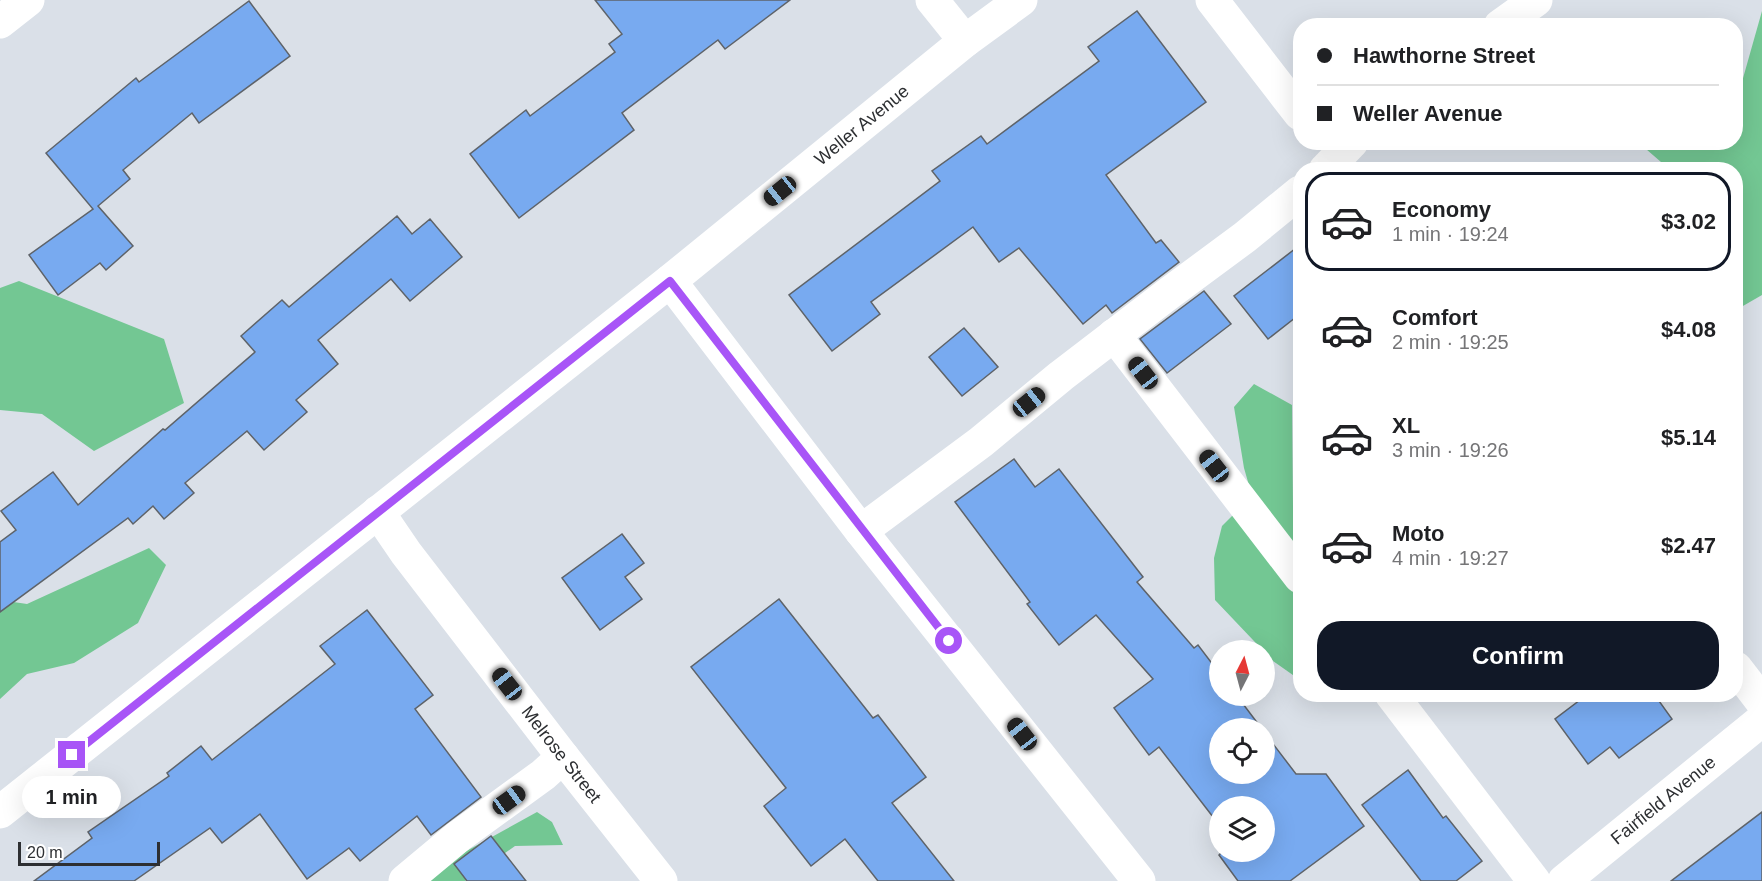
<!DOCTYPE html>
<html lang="en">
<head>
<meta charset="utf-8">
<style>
  body { margin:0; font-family:Helvetica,sans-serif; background:#f6f6f6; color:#202124; height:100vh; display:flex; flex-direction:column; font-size:22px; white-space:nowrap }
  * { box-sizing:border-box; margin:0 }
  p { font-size:20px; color:#757577 }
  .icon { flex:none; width:33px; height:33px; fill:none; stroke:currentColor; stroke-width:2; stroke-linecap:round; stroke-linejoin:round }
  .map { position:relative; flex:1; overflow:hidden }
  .panel { position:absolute; left:1293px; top:162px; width:450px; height:540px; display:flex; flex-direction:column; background:#fff; border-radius:24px; box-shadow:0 6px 24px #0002 }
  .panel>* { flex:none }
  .hud { position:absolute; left:1293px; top:18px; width:450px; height:132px; border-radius:24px; box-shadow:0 6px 24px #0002; display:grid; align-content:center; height:132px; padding:0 24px; background:#fff }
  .needle { width:39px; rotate:6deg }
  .fabs { position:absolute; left:1209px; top:640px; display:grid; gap:12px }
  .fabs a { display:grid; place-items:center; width:66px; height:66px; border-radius:50%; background:#fff; box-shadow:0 6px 24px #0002; font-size:30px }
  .scale { position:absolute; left:18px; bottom:15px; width:142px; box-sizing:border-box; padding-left:6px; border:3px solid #2d2f32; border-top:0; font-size:16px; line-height:21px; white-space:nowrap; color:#2d2f32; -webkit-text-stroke:4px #fff; paint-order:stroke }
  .end { position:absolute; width:27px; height:27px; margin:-14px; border:8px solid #a855f7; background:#fff; box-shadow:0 0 0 3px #fff }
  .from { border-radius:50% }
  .bubble { position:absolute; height:42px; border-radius:21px; background:#fff; box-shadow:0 6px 24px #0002; font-size:20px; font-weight:700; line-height:42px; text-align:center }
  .car { position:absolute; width:18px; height:36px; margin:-18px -9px; border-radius:8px; box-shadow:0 0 4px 2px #0007; background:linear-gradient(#222 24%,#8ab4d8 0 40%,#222 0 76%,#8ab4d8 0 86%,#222 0) }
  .hud b { display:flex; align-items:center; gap:21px; height:57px; font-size:22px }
  .hud b+b { border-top:2px solid #e0e0e0 }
  .hud i { width:15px; height:15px; background:#202124 }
  ul { padding:10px 0 0; list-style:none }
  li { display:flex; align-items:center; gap:18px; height:99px; margin:0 12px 9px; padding:0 12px; border:3px solid transparent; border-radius:24px }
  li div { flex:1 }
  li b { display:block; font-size:22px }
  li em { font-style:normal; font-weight:700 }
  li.active { border-color:#111827 }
  li>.icon { width:54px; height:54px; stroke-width:1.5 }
  .cta { display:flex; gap:12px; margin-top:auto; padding:12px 24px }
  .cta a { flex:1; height:69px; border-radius:24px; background:#111827; color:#fff; font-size:24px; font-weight:700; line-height:69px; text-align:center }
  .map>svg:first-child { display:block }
  .green { fill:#73c793 }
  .building { fill:#78aaf0; stroke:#5e6369; stroke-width:1.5 }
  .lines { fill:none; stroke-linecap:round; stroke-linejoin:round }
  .minor { stroke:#fff; stroke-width:33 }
  .route { stroke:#a855f7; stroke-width:8 }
  .labels { text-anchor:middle; stroke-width:4.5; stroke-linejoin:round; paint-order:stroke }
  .street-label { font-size:18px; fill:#2d2f32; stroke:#fff }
</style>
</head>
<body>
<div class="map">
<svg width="1762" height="881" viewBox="0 0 1762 881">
  <rect width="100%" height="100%" fill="#dae0e8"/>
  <g class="green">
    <path d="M1762,11v284l-26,15v-140l-75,-1v-7l-22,-19 97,-1v-39z"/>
    <path d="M19,281l145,58 20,64 -90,48 -52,-37 -42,-4v-122z"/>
    <path d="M1254,384l38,21 1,102 7,4v169l-27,-19 -58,-61 -1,-42 8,-32 30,-30 -8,-28 -10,-61z"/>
    <path d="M149,548l17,17 -28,58 -64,40 -47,11 -27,25v-99l27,4z"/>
    <path d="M537,812l15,10 11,23 -48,1 -50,35h-42l7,-10z"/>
  </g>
  <g class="building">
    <path d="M595,0h195l-65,49 -7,-9 -96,73 12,17 -115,88 -49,-64 56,-44 4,6 85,-64 -6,-8 13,-10z"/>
    <path d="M249,1l41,55 -91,67 -7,-10 -69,57 7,9 -32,27 35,40 -27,24 -6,-7 -42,32 -29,-40 64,-46 -47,-56 90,-75 3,4z"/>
    <path d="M1137,11l69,91 -100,73 50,68 5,-3 18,22 -67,51 -6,-8 -23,19 -64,-76 -20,14 -26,-35 -102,75 9,12 -48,37 -43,-56 151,-114 -8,-10 49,-35 6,8 112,-83 -11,-14z"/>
    <path d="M397,216l15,18 18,-15 32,38 -52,44 -19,-22 -73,61 20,24 -42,36 11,12 -43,38 -17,-19 -62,52 9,10 -30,26 -11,-13 -20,18 -5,-6 -128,94v-70l16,-12 -15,-19 52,-39 25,33 85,-76 2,1 90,-78 -14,-16 41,-36 7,7z"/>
    <path d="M1300,245v69l-32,25 -34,-43z"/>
    <path d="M1204,291l27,33 -64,49 -27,-34z"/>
    <path d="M964,328l34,39 -36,29 -33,-39z"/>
    <path d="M1014,459l21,28 24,-18 84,108 -6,5 57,66 4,-3 22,29v22h17l25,33h-42v45h44v-42l32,42h30l38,52 -74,55h-52l-19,-26 3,-3h42v-45h-44v19l-61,-79 -10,8 -35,-47 39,-29 -57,-64 -37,30 -32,-41 3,-2 -75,-100z"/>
    <path d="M622,534l22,29 -19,14 17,22 -42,31 -38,-52z"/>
    <path d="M779,599l94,119 5,-3 48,62 -34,26 62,78h-76l-33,-42 -34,27 -47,-60 22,-18 -95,-121z"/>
    <path d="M367,610l66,85 -18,14 66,88 -50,38 -14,-19 -57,45 -11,-13 -42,31 -47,-65 -38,29 -12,-15 -76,53h-100l58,-43 -4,-6 81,-56 -2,-3 34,-27 11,14 123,-96 -15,-18z"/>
    <path d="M1588,694h66l18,25 -53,39 -9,-11 -22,17 -33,-45z"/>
    <path d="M1408,770l35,48 3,-2 36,45 -26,20h-35l-59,-76z"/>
    <path d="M1762,812v69h-91z"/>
    <path d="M491,836l35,45h-59l-13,-17z"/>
  </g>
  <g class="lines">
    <g class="minor">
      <path d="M932,0l33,41"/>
      <path d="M1212,0l88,114"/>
      <path d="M0,22l28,-22"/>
      <path d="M1500,26l36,-26"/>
      <path d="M1325,170l27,-28"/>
      <path d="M670,281l191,250 278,350"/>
      <path d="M1114,335l186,242"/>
      <path id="s1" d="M378,512l28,41 157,204 98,124"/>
      <path d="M861,531l120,-89 80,-66 107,-82 77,-57 55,-45"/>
      <path d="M1736,668l26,34"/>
      <path d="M1391,694l143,187"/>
      <path id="s2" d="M0,812l670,-531 295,-240 56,-41"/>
      <path d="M405,881l54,-45 84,-61 20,-18"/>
      <path id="s3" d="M1564,881l198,-161"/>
    </g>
  </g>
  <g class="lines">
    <path class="route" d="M72,755l598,-474 279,360"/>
  </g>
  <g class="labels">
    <g class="street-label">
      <text dy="6" stroke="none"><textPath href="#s2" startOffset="1102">Weller Avenue</textPath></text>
      <text dy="6" stroke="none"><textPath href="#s1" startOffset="304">Melrose Street</textPath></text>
      <text dy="6" stroke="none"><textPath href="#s3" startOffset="128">Fairfield Avenue</textPath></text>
    </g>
  </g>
</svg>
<div class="fabs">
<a><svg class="needle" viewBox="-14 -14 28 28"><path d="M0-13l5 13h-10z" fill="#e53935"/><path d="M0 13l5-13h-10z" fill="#757577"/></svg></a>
<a><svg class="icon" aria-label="locate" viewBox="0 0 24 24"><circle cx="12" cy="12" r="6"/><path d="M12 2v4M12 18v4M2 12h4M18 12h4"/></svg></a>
<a><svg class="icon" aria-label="layers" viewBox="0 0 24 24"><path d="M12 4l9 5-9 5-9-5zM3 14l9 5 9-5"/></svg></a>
</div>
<div class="scale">20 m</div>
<i class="end from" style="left:949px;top:641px"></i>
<i class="end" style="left:72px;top:755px"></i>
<div class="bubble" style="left:22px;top:776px;width:99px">1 min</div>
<i class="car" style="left:780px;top:191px;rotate:231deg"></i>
<i class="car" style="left:1143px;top:373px;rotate:322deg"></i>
<i class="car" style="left:1029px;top:402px;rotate:51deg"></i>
<i class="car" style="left:1214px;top:466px;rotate:322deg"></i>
<i class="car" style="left:507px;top:684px;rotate:322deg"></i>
<i class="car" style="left:1022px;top:734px;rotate:322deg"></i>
<i class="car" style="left:509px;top:800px;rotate:54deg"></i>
<div class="hud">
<b><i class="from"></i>Hawthorne Street</b>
<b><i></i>Weller Avenue</b>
</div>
<section class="panel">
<ul>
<li class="active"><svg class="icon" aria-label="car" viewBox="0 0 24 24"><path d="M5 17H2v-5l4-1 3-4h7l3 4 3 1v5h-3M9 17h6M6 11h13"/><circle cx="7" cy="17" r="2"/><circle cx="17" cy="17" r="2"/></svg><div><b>Economy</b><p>1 min · 19:24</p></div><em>$3.02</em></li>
<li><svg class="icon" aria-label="car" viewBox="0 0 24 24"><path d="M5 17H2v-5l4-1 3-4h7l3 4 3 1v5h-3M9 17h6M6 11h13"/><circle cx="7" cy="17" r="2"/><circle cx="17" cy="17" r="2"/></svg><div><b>Comfort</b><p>2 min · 19:25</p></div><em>$4.08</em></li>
<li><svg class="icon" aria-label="car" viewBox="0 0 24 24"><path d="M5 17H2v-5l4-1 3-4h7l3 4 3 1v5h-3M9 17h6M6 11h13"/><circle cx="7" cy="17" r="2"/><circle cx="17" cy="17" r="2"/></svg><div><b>XL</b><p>3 min · 19:26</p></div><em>$5.14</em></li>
<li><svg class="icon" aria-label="car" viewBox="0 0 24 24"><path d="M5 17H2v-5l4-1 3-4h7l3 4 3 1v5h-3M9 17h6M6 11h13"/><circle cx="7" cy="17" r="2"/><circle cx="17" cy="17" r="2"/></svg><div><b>Moto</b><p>4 min · 19:27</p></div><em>$2.47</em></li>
</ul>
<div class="cta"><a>Confirm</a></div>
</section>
</div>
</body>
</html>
